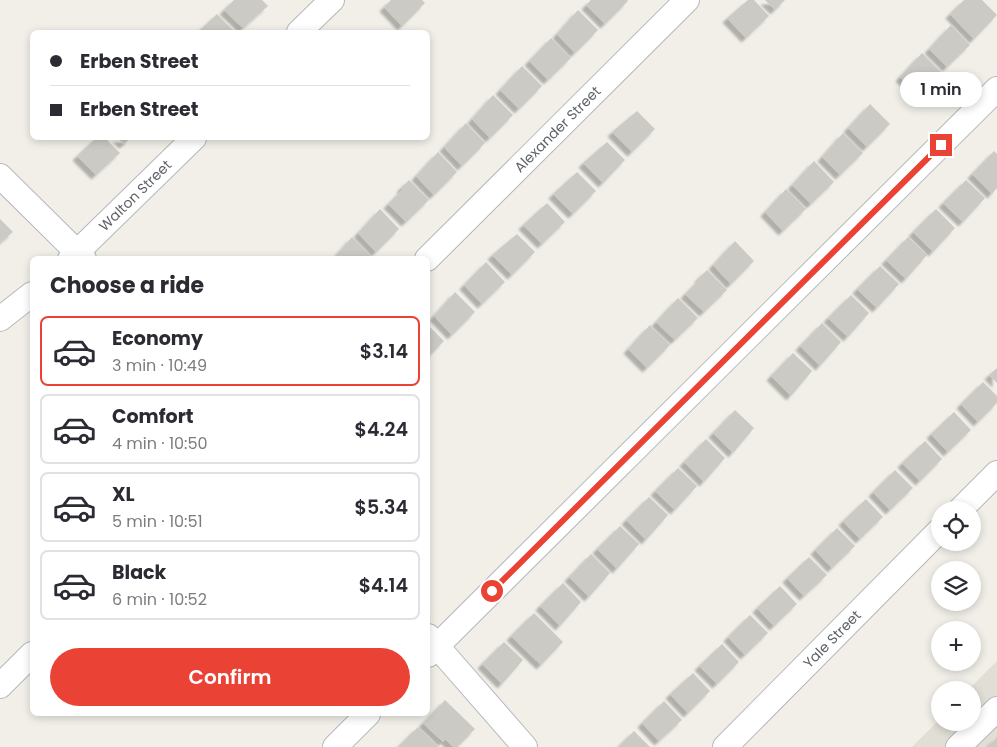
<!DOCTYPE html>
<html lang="en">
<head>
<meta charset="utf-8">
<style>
  body { margin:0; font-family:Poppins,sans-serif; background:#f2f2f3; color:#2b2b33; height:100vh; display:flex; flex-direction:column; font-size:19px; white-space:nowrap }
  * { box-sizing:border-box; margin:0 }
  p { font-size:16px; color:#7c7c81 }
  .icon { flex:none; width:28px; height:28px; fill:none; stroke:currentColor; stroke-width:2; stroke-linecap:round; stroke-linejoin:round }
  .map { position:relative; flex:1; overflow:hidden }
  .drawer { position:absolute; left:30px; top:256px; width:400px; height:460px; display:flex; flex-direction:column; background:#fff; border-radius:8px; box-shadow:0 2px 8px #0003 }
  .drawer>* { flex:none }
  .banner { position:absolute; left:30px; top:30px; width:400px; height:110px; border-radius:8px; box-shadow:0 2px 8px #0003; display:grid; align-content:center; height:110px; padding:0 20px; background:#fff }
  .fabs { position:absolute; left:931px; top:501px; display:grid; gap:10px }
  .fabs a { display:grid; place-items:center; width:50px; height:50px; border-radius:50%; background:#fff; box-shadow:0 2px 8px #0003; font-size:25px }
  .end { position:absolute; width:22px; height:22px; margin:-11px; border:6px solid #ea4335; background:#fff; box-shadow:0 0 0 2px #fff }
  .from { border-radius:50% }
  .bubble { position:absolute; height:35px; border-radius:18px; background:#fff; box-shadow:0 2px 8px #0003; font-size:16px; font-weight:600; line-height:35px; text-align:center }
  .banner b { display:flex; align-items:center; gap:18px; height:48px; font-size:19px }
  .banner b+b { border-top:1px solid #e1e1e2 }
  .banner i { width:12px; height:12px; background:#2b2b33 }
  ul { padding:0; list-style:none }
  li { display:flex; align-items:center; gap:15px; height:70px; margin:0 10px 8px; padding:0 10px; border:2px solid #e1e1e2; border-radius:8px }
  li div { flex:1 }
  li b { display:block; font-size:19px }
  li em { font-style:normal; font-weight:600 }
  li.current { border-color:#ea4335 }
  li>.icon { width:45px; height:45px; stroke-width:1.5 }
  h2 { padding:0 20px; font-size:22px; line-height:60px }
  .cta { display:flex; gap:10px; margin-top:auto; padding:10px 20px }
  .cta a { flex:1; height:58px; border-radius:30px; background:#ea4335; color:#fff; font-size:20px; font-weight:600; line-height:58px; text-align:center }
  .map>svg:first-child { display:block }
  .education { fill:#e1ded6 }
  .building { fill:#cccac5; filter:url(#shadow) }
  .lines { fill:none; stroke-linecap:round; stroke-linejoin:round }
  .minor-casing { stroke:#b5b8bc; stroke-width:26 }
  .minor { stroke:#fff; stroke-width:24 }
  .route { stroke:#ea4335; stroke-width:6 }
  .labels { text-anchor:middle; stroke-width:4; stroke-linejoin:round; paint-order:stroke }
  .street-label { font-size:14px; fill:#5f6368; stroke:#fff }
</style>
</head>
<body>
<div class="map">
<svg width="997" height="747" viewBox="0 0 997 747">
  <defs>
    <filter id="shadow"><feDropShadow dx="-4.5" dy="4.5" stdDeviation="1" flood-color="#0004"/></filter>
  </defs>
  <rect width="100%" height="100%" fill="#f1efe8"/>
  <path class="education" d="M997,661v86h-85l28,-28v3h32v-32h-4z"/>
  <g class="building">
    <path d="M234,0h28l6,6 -25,22 -19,-18z"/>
    <path d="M391,0h31l3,3 -23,23 -18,-19z"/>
    <path d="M591,0h36l1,1 -23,23 -19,-19z"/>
    <path d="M748,0h6l15,16 -23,22 -19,-20z"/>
    <path d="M765,0h20l-10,10z"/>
    <path d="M964,0h18l15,15 -23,24 -24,-25z"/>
    <path d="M578,10l20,20 -23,23 -18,-19z"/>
    <path d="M217,14l18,18h-37z"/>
    <path d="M951,25l19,20 -23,22 -18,-18z"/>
    <path d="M551,38l20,20 -23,22 -19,-19z"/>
    <path d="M922,53l20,20 -23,22 -19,-18z"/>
    <path d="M522,66l20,20 -23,23 -19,-19z"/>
    <path d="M493,95l20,20 -23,23 -18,-19z"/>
    <path d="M870,104l20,20 -23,23 -19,-19z"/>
    <path d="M637,111l18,18 -23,23 -20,-20z"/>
    <path d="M466,123l19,20 -23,23 -18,-19z"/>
    <path d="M843,133l20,20 -23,22 -18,-18z"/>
    <path d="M96,138h9l15,15 -24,22 -19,-19z"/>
    <path d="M117,138h14l-7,6z"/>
    <path d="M607,142l18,18 -22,23 -20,-20z"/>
    <path d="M994,151l3,3v34l-5,6 -20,-20z"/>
    <path d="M438,152l19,20 -23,23 -18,-19z"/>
    <path d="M814,161l20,21 -23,22 -19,-19z"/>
    <path d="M577,172l19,19 -23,23 -20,-20z"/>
    <path d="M409,180l20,20 -23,22 -18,-18 15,-15 -2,-1z"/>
    <path d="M966,180l19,18 -22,24 -20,-19z"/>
    <path d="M786,189l20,20 -23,22 -18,-19z"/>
    <path d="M547,203l18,19 -23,22 -19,-19z"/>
    <path d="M380,209l19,20 -23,23 -18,-19z"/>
    <path d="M936,209l19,19 -22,24 -20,-20z"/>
    <path d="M0,219l13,13 -13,11z"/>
    <path d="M517,234l18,18 -23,23 -20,-20z"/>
    <path d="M352,237l20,20 -2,2h-37z"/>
    <path d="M908,237l19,18 -21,24 -20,-19z"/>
    <path d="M735,241l19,20 -23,23 -18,-19z"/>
    <path d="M486,262l19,20 -23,22 -18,-19z"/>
    <path d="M880,266l19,18 -22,24 -20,-19z"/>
    <path d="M707,270l20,20 -23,22 -19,-18 15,-15 -1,-1z"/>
    <path d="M455,292l20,20 -23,23 -18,-19z"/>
    <path d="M851,295l18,18 -21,24 -20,-19z"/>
    <path d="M678,298l20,20 -23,22 -19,-18z"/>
    <path d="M822,323l19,19 -21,24 -20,-20z"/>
    <path d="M428,325l16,16 -16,16z"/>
    <path d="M650,325l20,20 -23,23 -19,-19z"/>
    <path d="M793,353l19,18 -21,25 -20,-20z"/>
    <path d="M997,368v15l-8,-8z"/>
    <path d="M983,382l14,14v7l-19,19 -17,-18z"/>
    <path d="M735,410l19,18 -21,25 -20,-20z"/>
    <path d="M954,412l17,18 -23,22 -17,-18z"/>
    <path d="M706,439l19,19 -21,24 -20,-20z"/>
    <path d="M925,441l17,18 -22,22 -18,-18z"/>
    <path d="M678,468l19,18 -22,24 -20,-19z"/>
    <path d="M895,470l18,18 -23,22 -17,-18z"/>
    <path d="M649,497l19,18 -22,25 -20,-20z"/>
    <path d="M866,499l17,18 -23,22 -17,-18z"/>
    <path d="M620,526l19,18 -22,25 -20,-20z"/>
    <path d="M837,528l18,18 -23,22 -17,-18z"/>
    <path d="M591,554l19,19 -21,24 -20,-20z"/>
    <path d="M809,557l18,18 -23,21 -17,-18z"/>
    <path d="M563,583l18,19 -21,24 -20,-20z"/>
    <path d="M780,586l17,18 -23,22 -17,-18z"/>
    <path d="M534,613l29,29 -22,23 -30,-29z"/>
    <path d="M750,615l18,18 -23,22 -17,-18z"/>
    <path d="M504,642l19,18 -21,24 -20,-20z"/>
    <path d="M722,644l17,18 -22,22 -18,-18z"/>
    <path d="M693,673l17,18 -22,22 -18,-19z"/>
    <path d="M445,700l30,29 -18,18h-4l-8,-8 -2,3 -20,-19z"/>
    <path d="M664,701l18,19 -23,21 -17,-18z"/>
    <path d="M418,727l21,20h-41z"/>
    <path d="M634,731l16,16h-32z"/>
    <path d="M997,737v10h-9z"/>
  </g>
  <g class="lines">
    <defs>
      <g id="minor">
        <path d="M299,32l33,-32"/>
        <path d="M0,176l84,83"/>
        <path id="s1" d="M70,259l124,-121"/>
        <path id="s2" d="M427,259l260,-259"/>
        <path d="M0,319l32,-25"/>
        <path d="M960,510l37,-37"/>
        <path d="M428,636l97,111"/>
        <path d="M428,655l569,-566"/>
        <path d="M0,686l32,-32"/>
        <path d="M335,747l33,-33"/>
        <path id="s3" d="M725,747l215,-217"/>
        <path d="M958,747l39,-38"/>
      </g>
    </defs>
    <use href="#minor" class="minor-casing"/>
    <use href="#minor" class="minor"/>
  </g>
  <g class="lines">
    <path class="route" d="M492,591l449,-446"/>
  </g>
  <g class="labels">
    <g class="street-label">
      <text dy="5" stroke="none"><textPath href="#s2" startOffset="184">Alexander Street</textPath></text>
      <text dy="5" stroke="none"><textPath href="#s1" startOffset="91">Walton Street</textPath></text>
      <text dy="5" stroke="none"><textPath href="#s3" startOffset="152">Yale Street</textPath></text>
    </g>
  </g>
</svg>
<div class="fabs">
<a><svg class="icon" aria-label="locate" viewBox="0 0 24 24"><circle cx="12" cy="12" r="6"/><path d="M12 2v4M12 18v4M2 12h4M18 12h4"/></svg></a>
<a><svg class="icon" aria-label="layers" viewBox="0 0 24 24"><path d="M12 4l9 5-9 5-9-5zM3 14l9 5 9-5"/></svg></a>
<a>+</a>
<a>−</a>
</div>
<i class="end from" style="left:492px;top:591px"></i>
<i class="end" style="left:941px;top:145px"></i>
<div class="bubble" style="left:900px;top:72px;width:82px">1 min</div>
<div class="banner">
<b><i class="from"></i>Erben Street</b>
<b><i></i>Erben Street</b>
</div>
<section class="drawer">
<h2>Choose a ride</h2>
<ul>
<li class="current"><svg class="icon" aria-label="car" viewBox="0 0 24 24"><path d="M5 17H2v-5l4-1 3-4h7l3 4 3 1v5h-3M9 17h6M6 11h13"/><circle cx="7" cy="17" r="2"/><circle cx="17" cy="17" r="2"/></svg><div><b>Economy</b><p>3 min · 10:49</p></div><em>$3.14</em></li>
<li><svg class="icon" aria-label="car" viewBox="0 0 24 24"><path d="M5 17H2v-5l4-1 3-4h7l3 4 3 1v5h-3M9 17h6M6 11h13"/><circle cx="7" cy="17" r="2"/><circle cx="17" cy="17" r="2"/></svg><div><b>Comfort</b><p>4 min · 10:50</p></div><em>$4.24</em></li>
<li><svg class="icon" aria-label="car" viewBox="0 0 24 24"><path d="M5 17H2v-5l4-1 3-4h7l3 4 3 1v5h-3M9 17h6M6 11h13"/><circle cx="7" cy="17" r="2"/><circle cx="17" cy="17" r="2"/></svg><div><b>XL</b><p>5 min · 10:51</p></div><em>$5.34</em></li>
<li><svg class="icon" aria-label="car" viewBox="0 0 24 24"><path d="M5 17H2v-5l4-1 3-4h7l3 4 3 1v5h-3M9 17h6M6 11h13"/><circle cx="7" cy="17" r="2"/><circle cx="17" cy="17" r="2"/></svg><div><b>Black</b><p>6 min · 10:52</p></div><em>$4.14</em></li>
</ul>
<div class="cta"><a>Confirm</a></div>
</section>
</div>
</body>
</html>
